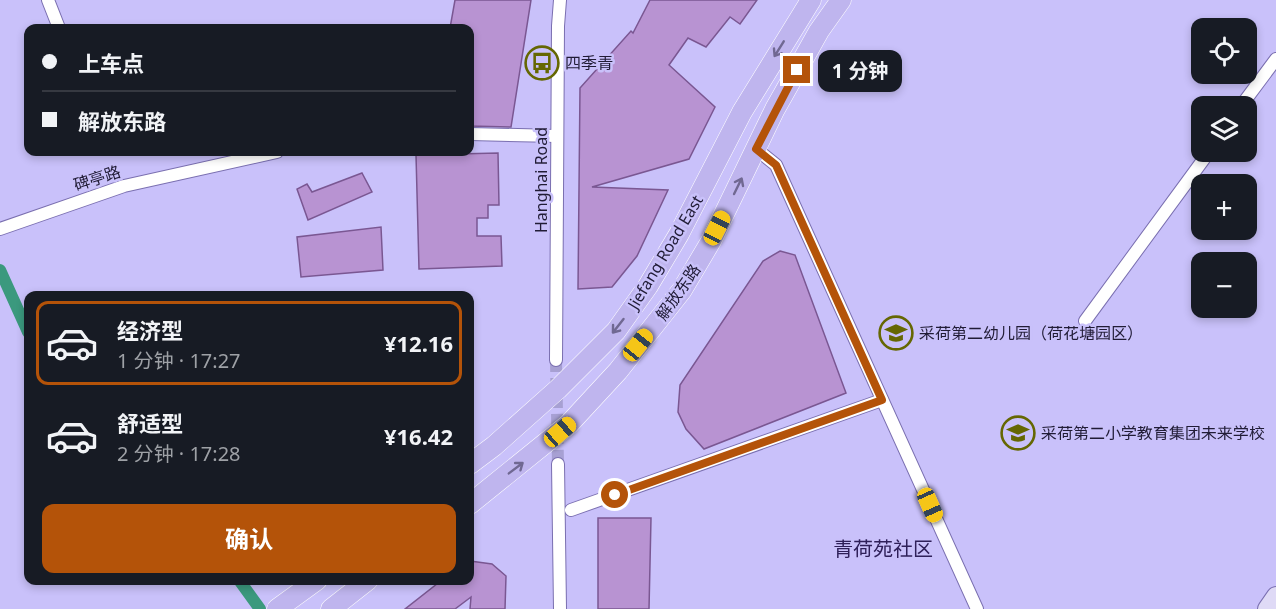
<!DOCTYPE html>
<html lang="zh">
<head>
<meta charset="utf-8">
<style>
  body { margin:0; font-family:"Noto Sans","Noto Sans SC",sans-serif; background:#20242c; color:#f1f3f6; height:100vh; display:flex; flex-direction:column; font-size:22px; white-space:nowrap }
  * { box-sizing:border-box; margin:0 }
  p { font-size:20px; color:#9ea1a6 }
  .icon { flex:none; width:33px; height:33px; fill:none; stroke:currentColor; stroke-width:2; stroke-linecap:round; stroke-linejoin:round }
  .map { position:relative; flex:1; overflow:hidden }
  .drawer { position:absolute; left:24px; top:291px; width:450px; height:294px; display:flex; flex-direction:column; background:#171b24; border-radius:12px; box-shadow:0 3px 9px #0003 }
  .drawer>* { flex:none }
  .hud { position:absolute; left:24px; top:24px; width:450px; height:132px; border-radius:12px; box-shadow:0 3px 9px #0003; display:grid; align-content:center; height:132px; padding:0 18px; background:#171b24 }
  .tools { position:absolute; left:1191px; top:18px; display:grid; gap:12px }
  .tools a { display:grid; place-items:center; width:66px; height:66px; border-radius:12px; background:#171b24; box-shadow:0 3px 9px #0003; font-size:30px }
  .end { position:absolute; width:27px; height:27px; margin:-14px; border:8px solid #b45309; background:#fff; box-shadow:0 0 0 3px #fff }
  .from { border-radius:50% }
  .bubble { position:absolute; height:42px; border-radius:12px; background:#171b24; box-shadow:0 3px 9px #0003; font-size:20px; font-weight:700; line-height:42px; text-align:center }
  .car { position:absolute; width:18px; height:36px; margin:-18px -9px; border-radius:8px; box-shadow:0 0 4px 2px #0007; background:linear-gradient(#f5c518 24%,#345 0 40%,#f5c518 0 76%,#345 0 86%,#f5c518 0) }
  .hud b { display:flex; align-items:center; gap:21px; height:57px; font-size:22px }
  .hud b+b { border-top:2px solid #363941 }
  .hud i { width:15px; height:15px; background:#f1f3f6 }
  ul { padding:10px 0 0; list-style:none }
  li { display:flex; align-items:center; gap:18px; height:84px; margin:0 12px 9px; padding:0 6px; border:3px solid transparent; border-radius:12px }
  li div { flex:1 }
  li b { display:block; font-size:22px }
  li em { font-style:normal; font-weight:700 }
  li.selected { border-color:#b45309 }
  li>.icon { width:54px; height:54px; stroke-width:1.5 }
  .action { display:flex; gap:12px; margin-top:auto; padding:12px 18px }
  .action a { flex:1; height:69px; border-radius:12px; background:#b45309; color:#fff; font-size:24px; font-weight:700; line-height:69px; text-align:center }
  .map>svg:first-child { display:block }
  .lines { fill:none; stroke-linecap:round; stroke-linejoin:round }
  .canal { stroke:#3b997e; stroke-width:12 }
  .building { fill:#b893d2; stroke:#7a5792; stroke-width:1.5 }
  .street-tunnel { stroke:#a7a0d3; stroke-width:12; stroke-dasharray:12 6; stroke-linecap:butt }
  .street-casing { stroke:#7a6fb0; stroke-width:14 }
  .secondary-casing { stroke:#7a6fb0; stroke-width:20 }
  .primary-casing { stroke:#fff; stroke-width:21 }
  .street { stroke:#fff; stroke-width:12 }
  .secondary { stroke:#dfdaf6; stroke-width:18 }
  .primary { stroke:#bfb5ee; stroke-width:20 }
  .oneway { stroke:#706892 }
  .route { stroke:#b45309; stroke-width:8 }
  .labels { text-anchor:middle; stroke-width:5; stroke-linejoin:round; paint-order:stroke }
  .poi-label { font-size:16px; fill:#211c36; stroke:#c9c1fa; text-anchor:start }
  .street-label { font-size:16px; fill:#211c36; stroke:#c9c1fa }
  .quarter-label { font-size:20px; fill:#2f2059; stroke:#c9c1fa }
</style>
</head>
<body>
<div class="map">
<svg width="1276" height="609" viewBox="0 0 1276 609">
  <rect width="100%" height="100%" fill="#c9c1fa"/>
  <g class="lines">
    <g class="canal">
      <path d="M0,270l28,62"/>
      <path d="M239,580l21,29"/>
    </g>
  </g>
  <g class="building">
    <path d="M455,0h76l-20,127 -41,-1v-98h-20z"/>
    <path d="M650,0h107l-17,24 -10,-7 -24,30 -18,-9 -19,27 46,42 -26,52 -97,28 76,3 -31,66 -25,31 -34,2 2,-201 51,-57 2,2z"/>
    <path d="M498,153l1,52h-11v13h-11v18h24l1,30 -83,3 -3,-114z"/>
    <path d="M362,173l10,19 -64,28 -11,-31 10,-5 5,8z"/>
    <path d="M381,227l2,43 -82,7 -4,-40z"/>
    <path d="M780,251l15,4 51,138 -142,56 -18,-20 -8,-17 2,-27 83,-124z"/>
    <path d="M598,518h53l-2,91h-51z"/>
    <path d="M470,561l22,3 14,12 -1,33h-35l1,-12 -16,12h-50l37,-29h28z"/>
  </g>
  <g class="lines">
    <path class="street-tunnel" d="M556,360l2,104"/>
    <defs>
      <g id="street">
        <path d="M48,0l11,28"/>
        <path d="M1241,106l35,-47"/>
        <path d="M470,134l87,2"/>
        <path d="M756,149l20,16 201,444"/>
        <path d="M0,229l124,-43 153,-34"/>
        <path d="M1085,321l124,-169"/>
        <path d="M556,360l2,-334 2,-26"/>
        <path d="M558,464l2,145"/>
        <path d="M571,510l311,-110"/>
      </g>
      <path id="secondary" d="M1267,609l9,-13"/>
      <g id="primary">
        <path d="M470,464l24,-18 64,-57 58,-58 32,-45 31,-52 63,-122 69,-112"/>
        <path d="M470,504l99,-80 49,-53 64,-81 29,-49 64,-132 44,-78 22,-31"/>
        <path d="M277,609l40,-29"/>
        <path d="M331,609l37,-29"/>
      </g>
    </defs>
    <use href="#street" class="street-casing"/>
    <use href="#secondary" class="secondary-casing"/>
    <use href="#primary" class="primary-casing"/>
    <use href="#street" class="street"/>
    <use href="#secondary" class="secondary"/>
    <use href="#primary" class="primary"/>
  </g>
  <defs><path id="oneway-shaft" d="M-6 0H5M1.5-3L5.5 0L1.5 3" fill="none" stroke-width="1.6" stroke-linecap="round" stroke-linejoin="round" transform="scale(1.5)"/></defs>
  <g class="oneway">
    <use href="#oneway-shaft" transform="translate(779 49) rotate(122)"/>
    <use href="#oneway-shaft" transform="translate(738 186) rotate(-64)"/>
    <use href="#oneway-shaft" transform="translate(618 326) rotate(128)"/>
    <use href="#oneway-shaft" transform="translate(516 468) rotate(-37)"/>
  </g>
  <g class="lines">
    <path class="route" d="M615,495l267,-95 -106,-235 -20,-16 41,-79"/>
  </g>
  <defs>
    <symbol id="bus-ring" viewBox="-11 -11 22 22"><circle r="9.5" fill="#c9c1fa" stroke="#656702" stroke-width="1.5"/><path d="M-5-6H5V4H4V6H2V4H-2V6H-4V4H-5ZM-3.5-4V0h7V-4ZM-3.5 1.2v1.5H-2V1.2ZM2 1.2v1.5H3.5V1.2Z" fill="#656702"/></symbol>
    <symbol id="school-ring" viewBox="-11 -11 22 22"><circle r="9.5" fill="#c9c1fa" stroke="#656702" stroke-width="1.5"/><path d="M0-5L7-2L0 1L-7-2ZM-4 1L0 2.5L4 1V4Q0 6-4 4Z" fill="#656702"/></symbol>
  </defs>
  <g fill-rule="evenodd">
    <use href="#bus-ring" x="523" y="44" width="38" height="38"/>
    <use href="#school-ring" x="877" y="314" width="38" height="38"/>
    <use href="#school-ring" x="999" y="414" width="38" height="38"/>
  </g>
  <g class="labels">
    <g class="poi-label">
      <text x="565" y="69">四季青</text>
      <text x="919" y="339">采荷第二幼儿园（荷花塘园区）</text>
      <text x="1041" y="439">采荷第二小学教育集团未来学校</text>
    </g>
    <g class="street-label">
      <text transform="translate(97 178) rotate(-18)" y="6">碑亭路</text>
      <text transform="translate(541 180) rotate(-90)" y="6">Hanghai Road</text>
      <text transform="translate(665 252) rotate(-59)" y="6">Jiefang Road East</text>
      <text transform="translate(678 292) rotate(-55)" y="6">解放东路</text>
    </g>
    <g class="quarter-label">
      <text x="883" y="556">青荷苑社区</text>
    </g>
  </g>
</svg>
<div class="tools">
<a><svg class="icon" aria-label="locate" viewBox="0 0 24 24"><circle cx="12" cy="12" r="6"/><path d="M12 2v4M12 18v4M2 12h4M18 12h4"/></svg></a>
<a><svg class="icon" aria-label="layers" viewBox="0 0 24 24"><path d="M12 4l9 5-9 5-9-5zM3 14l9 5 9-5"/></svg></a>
<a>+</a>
<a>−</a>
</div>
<i class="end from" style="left:615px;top:495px"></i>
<i class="end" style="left:797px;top:70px"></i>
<div class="bubble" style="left:818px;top:50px;width:84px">1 分钟</div>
<i class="car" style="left:717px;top:228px;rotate:27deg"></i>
<i class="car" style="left:638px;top:345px;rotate:39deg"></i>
<i class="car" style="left:560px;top:432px;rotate:49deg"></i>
<i class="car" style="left:930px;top:505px;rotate:156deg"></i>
<div class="hud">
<b><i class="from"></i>上车点</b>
<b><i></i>解放东路</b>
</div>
<section class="drawer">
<ul>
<li class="selected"><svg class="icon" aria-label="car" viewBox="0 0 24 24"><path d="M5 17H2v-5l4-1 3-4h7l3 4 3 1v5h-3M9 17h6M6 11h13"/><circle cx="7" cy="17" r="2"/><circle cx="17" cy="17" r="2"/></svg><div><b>经济型</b><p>1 分钟 · 17:27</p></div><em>¥12.16</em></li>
<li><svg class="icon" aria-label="car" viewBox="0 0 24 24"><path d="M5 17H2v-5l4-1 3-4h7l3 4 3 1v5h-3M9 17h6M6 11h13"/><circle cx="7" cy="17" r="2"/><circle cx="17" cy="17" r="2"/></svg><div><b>舒适型</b><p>2 分钟 · 17:28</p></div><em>¥16.42</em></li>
</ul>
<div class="action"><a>确认</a></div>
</section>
</div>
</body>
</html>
